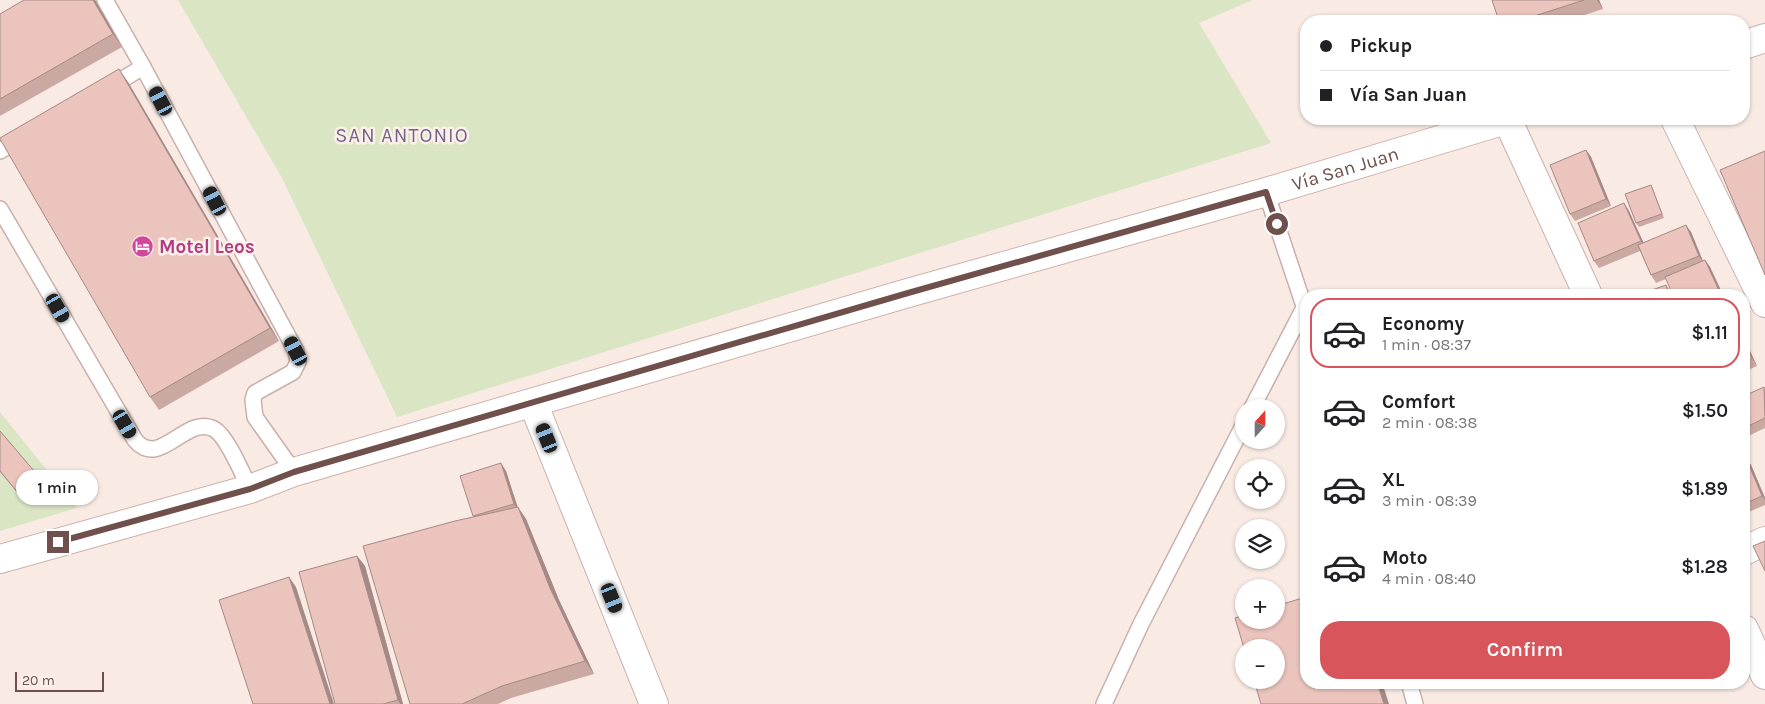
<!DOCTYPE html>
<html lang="en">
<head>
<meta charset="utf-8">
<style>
  body { margin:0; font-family:Karla,sans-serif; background:#f2f2f2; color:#202124; height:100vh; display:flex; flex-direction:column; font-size:19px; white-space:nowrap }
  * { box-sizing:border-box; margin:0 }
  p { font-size:16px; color:#757577 }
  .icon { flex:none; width:28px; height:28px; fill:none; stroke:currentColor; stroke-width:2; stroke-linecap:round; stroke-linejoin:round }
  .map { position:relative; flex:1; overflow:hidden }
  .sheet { position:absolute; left:1300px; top:289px; width:450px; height:400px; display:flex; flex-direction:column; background:#fff; border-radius:20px; box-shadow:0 1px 4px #0004 }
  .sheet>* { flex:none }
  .guide { position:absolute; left:1300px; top:15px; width:450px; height:110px; border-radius:20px; box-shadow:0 1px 4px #0004; display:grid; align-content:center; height:110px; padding:0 20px; background:#fff }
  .needle { width:32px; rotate:21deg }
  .fabs { position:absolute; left:1235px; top:399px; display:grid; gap:10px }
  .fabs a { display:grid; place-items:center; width:50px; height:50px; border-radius:50%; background:#fff; box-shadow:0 1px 4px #0004; font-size:25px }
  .scale { position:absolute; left:15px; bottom:12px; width:89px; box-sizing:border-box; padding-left:5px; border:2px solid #6f504c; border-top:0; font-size:14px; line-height:18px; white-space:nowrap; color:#6f504c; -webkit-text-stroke:4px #fdf0e9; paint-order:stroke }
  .end { position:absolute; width:22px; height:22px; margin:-11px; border:6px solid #6f504c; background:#fff; box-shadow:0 0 0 2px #fff }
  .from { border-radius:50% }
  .bubble { position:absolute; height:35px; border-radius:18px; background:#fff; box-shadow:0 1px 4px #0004; font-size:16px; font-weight:600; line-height:35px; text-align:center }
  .car { position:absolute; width:15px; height:30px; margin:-15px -8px; border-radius:6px; box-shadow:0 0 4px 1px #0007; background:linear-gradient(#222 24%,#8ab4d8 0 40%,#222 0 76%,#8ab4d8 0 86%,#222 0) }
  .guide b { display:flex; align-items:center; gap:18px; height:48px; font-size:19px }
  .guide b+b { border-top:1px solid #e0e0e0 }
  .guide i { width:12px; height:12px; background:#202124 }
  ul { padding:9px 0 0; list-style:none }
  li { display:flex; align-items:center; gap:15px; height:70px; margin:0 10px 8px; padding:0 10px; border:2px solid transparent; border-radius:20px }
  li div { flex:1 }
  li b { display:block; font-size:19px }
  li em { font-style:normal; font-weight:600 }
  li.selected { border-color:#d7555b }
  li>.icon { width:45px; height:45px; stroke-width:1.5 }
  .button { display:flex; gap:10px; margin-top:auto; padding:10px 20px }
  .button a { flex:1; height:58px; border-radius:20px; background:#d7555b; color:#fff; font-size:20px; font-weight:600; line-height:58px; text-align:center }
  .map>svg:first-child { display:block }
  .green { fill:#dae5c4 }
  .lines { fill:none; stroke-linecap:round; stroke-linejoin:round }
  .lane-casing { stroke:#c9b1ab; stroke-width:18 }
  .street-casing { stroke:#c9b1ab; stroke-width:30 }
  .secondary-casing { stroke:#ceb2ac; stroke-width:30 }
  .lane { stroke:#fff; stroke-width:15 }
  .street { stroke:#fff; stroke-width:28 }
  .secondary { stroke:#fff; stroke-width:28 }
  .wall { fill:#cba9a3 }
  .shaded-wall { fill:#a58985 }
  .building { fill:#ecc4be; stroke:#a58985 }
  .route { stroke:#6f504c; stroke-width:6 }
  .labels { text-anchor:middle; stroke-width:5; stroke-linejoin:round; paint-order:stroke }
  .street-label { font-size:19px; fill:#6f504c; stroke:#fdf0e9 }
  .hotel-label { font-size:19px; font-weight:bold; fill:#b23c85; stroke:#fdf0e9; text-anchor:start }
  .neighbourhood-label { font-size:20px; letter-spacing:1px; fill:#74658b; stroke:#fdf0e9 }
</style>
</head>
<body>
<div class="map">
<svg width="1765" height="704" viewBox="0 0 1765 704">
  <rect width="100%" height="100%" fill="#f9ebe4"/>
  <g class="green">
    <path d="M178,0h1075l-54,23 72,120 -874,274 -115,-239z"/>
    <path d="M0,412l77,96 -77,23z"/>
  </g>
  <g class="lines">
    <defs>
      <g id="lane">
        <path d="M105,0l38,67 153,284 2,11 -5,10 -38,21 -2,7 2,17 39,55"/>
        <path d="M108,88l35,-21"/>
        <path d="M0,151l21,-12"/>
        <path d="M1266,192l40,120"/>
        <path d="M0,209l135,231c25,30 51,-26 79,-11 13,7 29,46 36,60"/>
        <path d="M1252,408l53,-102"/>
        <path d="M1409,682l6,22"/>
        <path d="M1104,704l37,-80 103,-200"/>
      </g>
      <g id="street">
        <path d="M1507,119l81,176"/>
        <path d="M1675,119l90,184"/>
        <path d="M533,403l121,301"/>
        <path d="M1744,551l21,-10"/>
        <path d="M1744,629l21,46"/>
      </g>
      <g id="secondary">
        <path d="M1744,45l21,-7"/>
        <path id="s1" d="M0,559l250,-70 44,-17 614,-179 358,-101 243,-73"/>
      </g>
    </defs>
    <use href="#lane" class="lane-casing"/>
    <use href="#street" class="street-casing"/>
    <use href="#secondary" class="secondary-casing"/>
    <use href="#lane" class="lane"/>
    <use href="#street" class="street"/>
    <use href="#secondary" class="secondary"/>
  </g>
  <g class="wall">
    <path d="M95,0l27,47 -122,69v-102z"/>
    <path d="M1492,0h107l4,9 -37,12h-67z"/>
    <path d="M128,82l151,259 -120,69 -9,-13z"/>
    <path d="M1586,150l5,7 20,49 -36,15 -5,-7z"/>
    <path d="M1651,185l2,4 11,29 -25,9 -3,-4z"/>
    <path d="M1624,203l5,8 14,32 48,-11 12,29 2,-1 5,7 13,28h-50l-7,-16 -10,4 -5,-8 -11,-24 -41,17 -5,-7z"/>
    <path d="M1744,339l13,27 -13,6z"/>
    <path d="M1765,388v40l-21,10v-42z"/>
    <path d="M0,431l40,47 5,7 -20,17 -25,-30z"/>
    <path d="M1744,458l7,7 14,33v7l-21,9z"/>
    <path d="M506,471l11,36 9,12 33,81 35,74 -83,24 -13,6h-88l64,-187 -1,-1z"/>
    <path d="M357,556l8,10 38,138h-68z"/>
  </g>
  <g class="shaded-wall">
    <path d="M93,0h2l27,47 -9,-13z"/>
    <path d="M1597,0h2l4,9z"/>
    <path d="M119,69l9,13 151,259 -9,-13z"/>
    <path d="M1586,150l5,7 20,49 -5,-7z"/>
    <path d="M1624,203l5,8 17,37 -5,-7z"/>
    <path d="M1686,225l5,7 13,32 -5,-8z"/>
    <path d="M1705,260l5,7 13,28h-2z"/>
    <path d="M1666,285l5,8 1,2h-3z"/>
    <path d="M1744,339l1,1 12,26 -5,-8 -8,-16z"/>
    <path d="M1746,458l5,7 14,33v2l-3,-4z"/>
    <path d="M501,463l5,8 13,40 -5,-7z"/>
    <path d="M518,507l8,12 33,81 35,74 -9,-13 -35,-73z"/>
    <path d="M357,556l8,10 38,138h-3l-2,-4z"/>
    <path d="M289,577l7,10 38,117h-4z"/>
    <path d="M1377,682h5l7,22h-5z"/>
  </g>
  <g class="building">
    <path d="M24,0h69l20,34 -113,65v-85z"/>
    <path d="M1492,0h92l-65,21h-20z"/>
    <path d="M119,69l151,259 -120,69 -150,-258v-1z"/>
    <path d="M1586,150l20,49 -36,15 -20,-49z"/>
    <path d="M1765,151v124l-45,-105z"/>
    <path d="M1651,185l11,29 -26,9 -11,-29z"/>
    <path d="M1624,203l17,38 -47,20 -16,-38z"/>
    <path d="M1686,225l13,31 -48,19 -13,-30z"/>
    <path d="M1705,260l16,35h-48l-8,-18z"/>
    <path d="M1666,285l3,10h-31z"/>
    <path d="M1744,342l8,16 -8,5z"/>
    <path d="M1764,387l1,31 -21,10v-32z"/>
    <path d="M0,431l40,47 -20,17 -20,-24z"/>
    <path d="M1744,458h2l16,38 -18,8z"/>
    <path d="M501,463l13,41 -41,12 -13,-40z"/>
    <path d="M518,507l32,81 35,73 -83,25 -40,18h-52l-47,-158 92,-25z"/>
    <path d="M1765,541v30l-12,-25z"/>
    <path d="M357,556l41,144 -15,4h-48l-36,-132z"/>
    <path d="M289,577l41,127h-77l-34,-104z"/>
    <path d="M1306,597v85h71l7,22h-123l-7,-24h22v-32h-32l-9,-30 9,-3v5h32v-14z"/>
  </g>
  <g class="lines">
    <path class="route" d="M58,542l192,-53 44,-17 614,-179 358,-101 11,32"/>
  </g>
  <defs>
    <symbol id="hotel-disc" viewBox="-11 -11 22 22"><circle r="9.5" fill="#d1479c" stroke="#fdf0e9"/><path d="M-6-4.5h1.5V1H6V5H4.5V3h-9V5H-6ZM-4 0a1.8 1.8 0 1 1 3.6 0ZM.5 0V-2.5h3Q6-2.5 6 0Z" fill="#fff"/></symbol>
  </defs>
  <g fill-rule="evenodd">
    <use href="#hotel-disc" x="130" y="234" width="25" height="25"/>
  </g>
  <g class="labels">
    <g class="street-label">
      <text dy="7" stroke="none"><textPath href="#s1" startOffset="1401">Vía San Juan</textPath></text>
    </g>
    <g class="hotel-label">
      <text x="159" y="253">Motel Leos</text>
    </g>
    <g class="neighbourhood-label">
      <text x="402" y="142">SAN ANTONIO</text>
    </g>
  </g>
</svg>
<div class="fabs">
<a><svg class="needle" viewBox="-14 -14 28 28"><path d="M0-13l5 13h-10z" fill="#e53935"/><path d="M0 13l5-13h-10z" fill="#757577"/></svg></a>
<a><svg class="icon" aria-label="locate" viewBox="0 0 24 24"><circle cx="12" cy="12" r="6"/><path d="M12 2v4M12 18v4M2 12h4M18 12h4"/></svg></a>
<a><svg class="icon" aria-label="layers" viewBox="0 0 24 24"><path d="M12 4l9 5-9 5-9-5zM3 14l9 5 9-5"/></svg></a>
<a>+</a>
<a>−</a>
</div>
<div class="scale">20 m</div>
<i class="end from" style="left:1277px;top:224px"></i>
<i class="end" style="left:58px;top:542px"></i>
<div class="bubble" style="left:16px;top:470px;width:82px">1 min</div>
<i class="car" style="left:161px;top:101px;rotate:332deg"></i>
<i class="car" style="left:215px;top:201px;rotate:332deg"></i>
<i class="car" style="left:58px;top:308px;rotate:150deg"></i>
<i class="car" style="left:296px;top:351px;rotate:332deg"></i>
<i class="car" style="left:125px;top:424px;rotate:150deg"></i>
<i class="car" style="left:547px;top:438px;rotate:338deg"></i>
<i class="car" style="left:612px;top:598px;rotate:158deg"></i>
<div class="guide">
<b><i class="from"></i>Pickup</b>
<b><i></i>Vía San Juan</b>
</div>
<section class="sheet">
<ul>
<li class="selected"><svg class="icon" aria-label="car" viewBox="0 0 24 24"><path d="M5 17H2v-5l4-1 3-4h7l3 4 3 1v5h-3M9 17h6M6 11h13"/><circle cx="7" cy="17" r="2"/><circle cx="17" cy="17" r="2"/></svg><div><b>Economy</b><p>1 min · 08:37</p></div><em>$1.11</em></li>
<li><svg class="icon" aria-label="car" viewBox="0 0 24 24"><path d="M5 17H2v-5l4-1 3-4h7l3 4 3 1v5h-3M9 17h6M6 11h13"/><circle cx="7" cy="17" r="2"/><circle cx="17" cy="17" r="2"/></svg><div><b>Comfort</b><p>2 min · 08:38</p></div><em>$1.50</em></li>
<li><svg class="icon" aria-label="car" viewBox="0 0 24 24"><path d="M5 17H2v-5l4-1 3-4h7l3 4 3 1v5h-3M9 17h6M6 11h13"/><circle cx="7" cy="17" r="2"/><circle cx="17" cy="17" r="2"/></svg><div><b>XL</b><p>3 min · 08:39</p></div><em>$1.89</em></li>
<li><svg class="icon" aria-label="car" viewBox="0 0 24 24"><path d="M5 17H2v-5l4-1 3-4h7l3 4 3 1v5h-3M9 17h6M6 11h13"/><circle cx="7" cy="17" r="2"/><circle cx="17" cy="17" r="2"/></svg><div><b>Moto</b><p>4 min · 08:40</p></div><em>$1.28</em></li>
</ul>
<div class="button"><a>Confirm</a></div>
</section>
</div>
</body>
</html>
